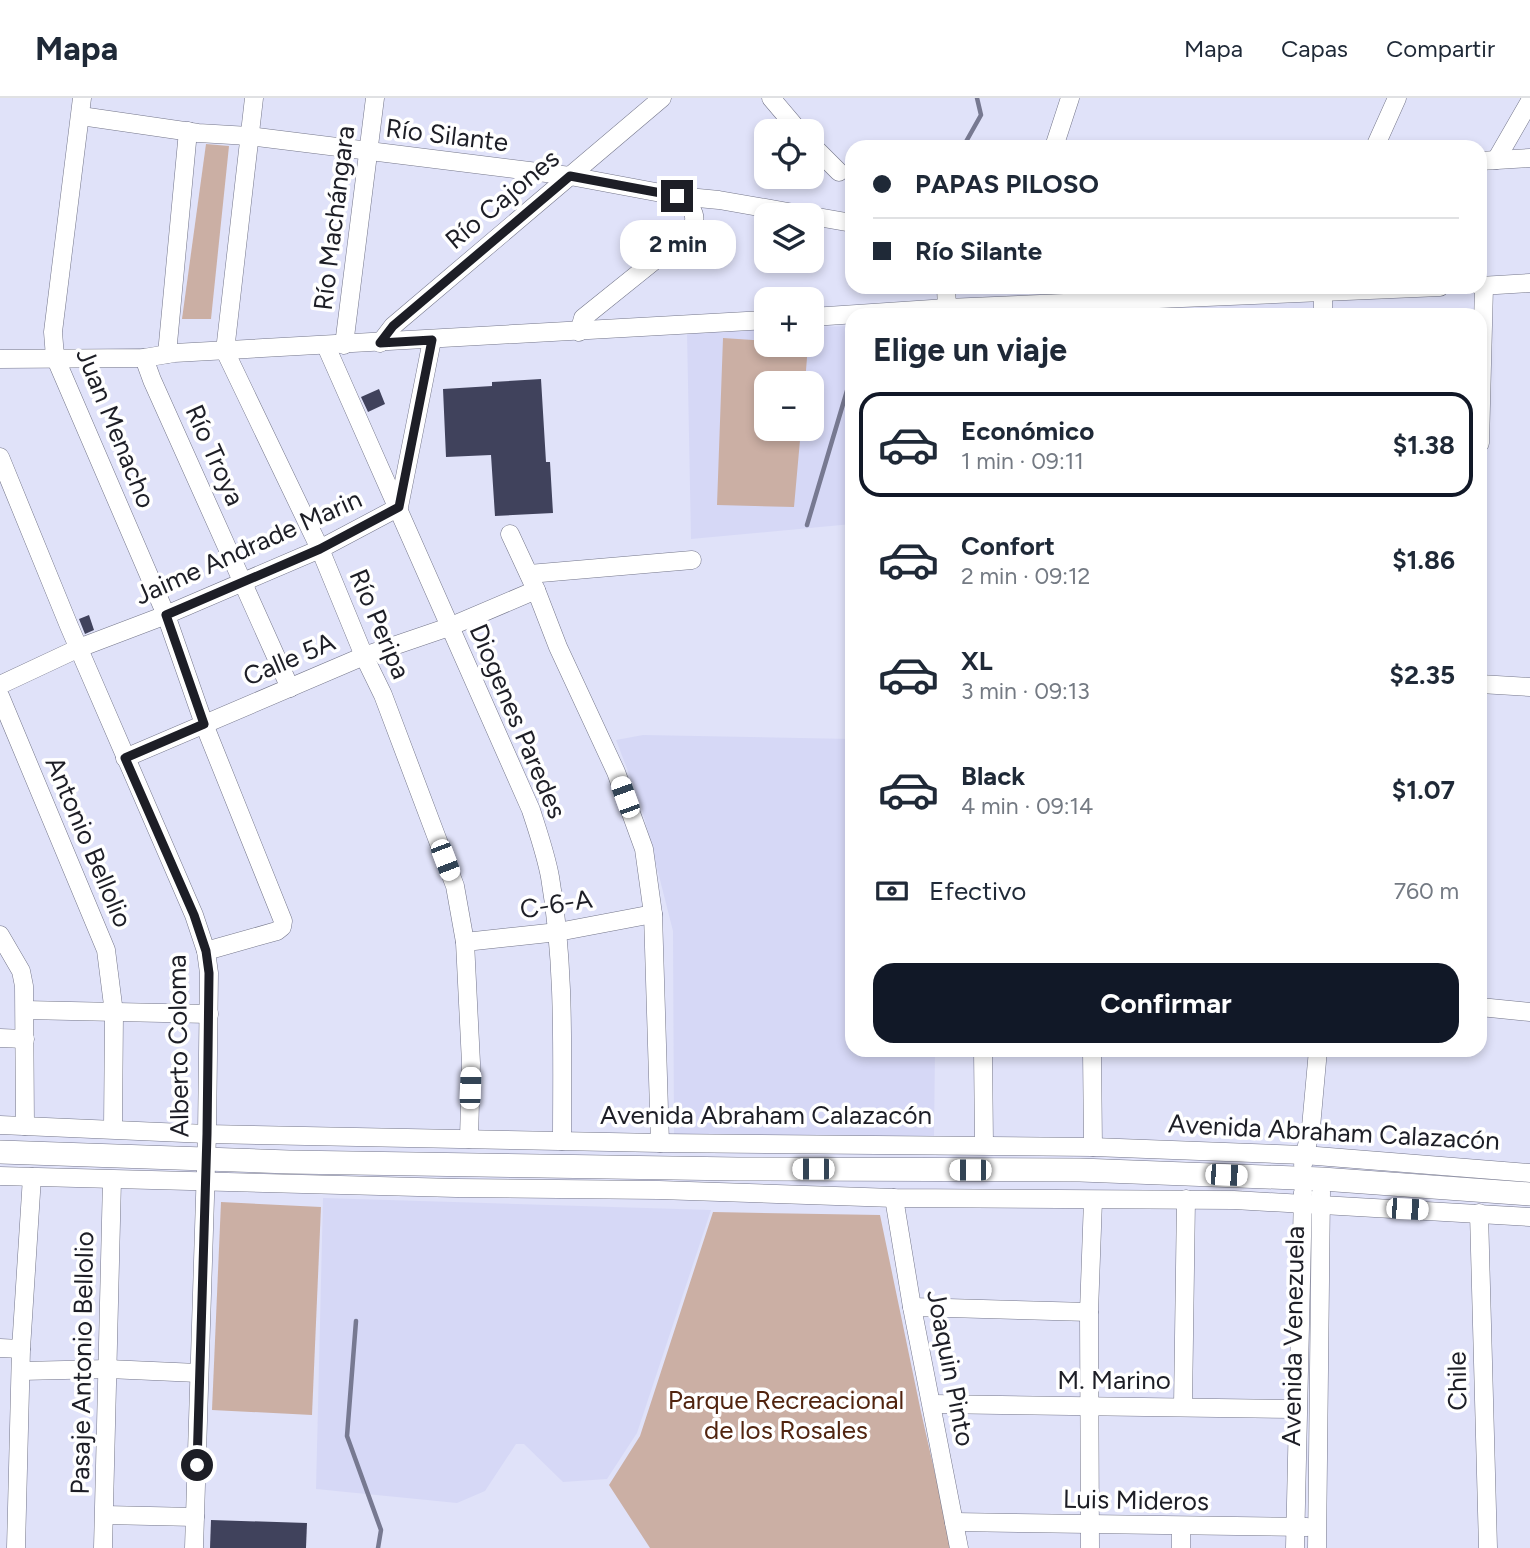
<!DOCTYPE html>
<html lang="es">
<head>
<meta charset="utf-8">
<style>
  body { margin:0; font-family:Figtree,sans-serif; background:#f6f6f7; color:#1f2937; height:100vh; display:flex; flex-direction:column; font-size:26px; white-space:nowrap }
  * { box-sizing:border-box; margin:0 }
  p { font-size:23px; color:#747a83 }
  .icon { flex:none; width:38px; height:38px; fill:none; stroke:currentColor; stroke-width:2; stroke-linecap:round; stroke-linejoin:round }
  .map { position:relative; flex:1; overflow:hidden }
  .sheet { position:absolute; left:845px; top:210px; width:642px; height:749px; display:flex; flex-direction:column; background:#fff; border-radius:21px; box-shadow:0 4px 10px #0003 }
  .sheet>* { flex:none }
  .banner { position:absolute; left:845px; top:42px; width:642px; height:154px; border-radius:21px; box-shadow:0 4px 10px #0003; display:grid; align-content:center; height:154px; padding:0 28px; background:#fff }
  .buttons { position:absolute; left:754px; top:21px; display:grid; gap:14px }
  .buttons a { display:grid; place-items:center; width:70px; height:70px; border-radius:14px; background:#fff; box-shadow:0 4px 10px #0003; font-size:35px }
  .end { position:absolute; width:32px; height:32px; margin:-16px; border:9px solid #1d1e26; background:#fff; box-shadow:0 0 0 4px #fff }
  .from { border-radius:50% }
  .bubble { position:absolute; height:49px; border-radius:21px; background:#fff; box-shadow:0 4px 10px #0003; font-size:23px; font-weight:700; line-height:49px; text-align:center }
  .car { position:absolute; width:21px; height:42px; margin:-21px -10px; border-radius:9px; box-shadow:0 0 5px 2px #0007; background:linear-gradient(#fff 24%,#345 0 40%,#fff 0 76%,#345 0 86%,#fff 0) }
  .banner b { display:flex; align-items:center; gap:24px; height:66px; font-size:26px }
  .banner b+b { border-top:2px solid #e0e1e3 }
  .banner i { width:18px; height:18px; background:#1f2937 }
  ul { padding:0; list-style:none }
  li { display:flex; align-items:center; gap:21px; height:105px; margin:0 14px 10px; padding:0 14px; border:4px solid transparent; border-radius:21px }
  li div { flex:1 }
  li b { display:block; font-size:26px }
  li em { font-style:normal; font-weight:700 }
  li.current { border-color:#111827 }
  li>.icon { width:63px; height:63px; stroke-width:1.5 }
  h2 { padding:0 28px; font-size:32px; line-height:84px }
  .pay { display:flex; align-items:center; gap:18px; height:77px; padding:0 28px; font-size:26px }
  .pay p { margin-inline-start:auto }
  .button { display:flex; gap:14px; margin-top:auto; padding:14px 28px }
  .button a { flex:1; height:80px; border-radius:21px; background:#111827; color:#fff; font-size:28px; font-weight:700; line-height:80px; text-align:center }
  header { display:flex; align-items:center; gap:42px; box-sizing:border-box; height:98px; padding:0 35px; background:#fff; border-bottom:2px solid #e0e1e3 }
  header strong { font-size:33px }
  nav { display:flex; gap:38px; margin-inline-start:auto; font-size:24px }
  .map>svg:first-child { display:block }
  .built { fill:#d6d8f6; fill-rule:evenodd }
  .green { fill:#cbafa4 }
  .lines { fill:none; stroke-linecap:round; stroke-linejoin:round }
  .stream { stroke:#777991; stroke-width:4.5 }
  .building { fill:#40425c }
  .minor-casing { stroke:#74768a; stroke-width:19 }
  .major-casing { stroke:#74768a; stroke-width:24 }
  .minor { stroke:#fff; stroke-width:18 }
  .major { stroke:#fff; stroke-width:23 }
  .route { stroke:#1d1e26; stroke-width:9 }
  .labels { text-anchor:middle; stroke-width:7; stroke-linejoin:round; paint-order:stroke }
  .street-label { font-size:26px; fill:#1d1e26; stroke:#fff }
  .park-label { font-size:26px; fill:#51240f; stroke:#fff }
</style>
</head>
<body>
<header>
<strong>Mapa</strong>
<nav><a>Mapa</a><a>Capas</a><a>Compartir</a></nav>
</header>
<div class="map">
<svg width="1530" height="1450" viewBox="0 0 1530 1450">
  <rect width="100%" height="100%" fill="#e0e2f9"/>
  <g class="built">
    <path d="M1304,211v6h-163z"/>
    <path d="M852,228v198l-161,15 -4,-207 79,-3v16h46v-18zM766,285h46v46h-46z"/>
    <path d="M643,637l209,4v311h83l-1,87 -260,-3 -1,-203 -32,-126 -25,-65z"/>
    <path d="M323,1100l388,12 -74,223 -30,46 -44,3 -39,-38h-8l-31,47 -28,12 -141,-14z"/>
  </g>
  <g class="green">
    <path d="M206,46l23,2 -18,173h-29z"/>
    <path d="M723,240l43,3v4h42l-3,38h-39v46h35l-7,78 -77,-2z"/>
    <path d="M221,1104l100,5 -9,208 -100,-5z"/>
    <path d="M713,1114l167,3 41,197 31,136h-302l-41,-63 31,-49z"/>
  </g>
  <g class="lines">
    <g class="stream">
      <path d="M963,49l18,-32 -4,-17"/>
      <path d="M807,427l45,-151"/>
      <path d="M356,1223l-9,115 34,94 -3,18"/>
    </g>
  </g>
  <g class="building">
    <path d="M541,281l5,83h4l3,51 -58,3 -4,-61 -45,2 -3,-68 49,-3v-4z"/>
    <path d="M379,291l6,15 -17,8 -7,-15z"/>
    <path d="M89,517l5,15 -9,4 -6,-15z"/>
    <path d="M211,1422l96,3 -1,25h-96z"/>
  </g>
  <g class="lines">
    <defs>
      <g id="minor">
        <path d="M82,0l-29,234 2,25 111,258 38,109 79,197 -1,6 -5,4 -71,20"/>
        <path d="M254,0l-29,253 95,198 44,107 19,39 72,191 10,56 6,121 -2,76"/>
        <path d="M771,0l28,33"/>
        <path d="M81,18l117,17 51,3 321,40 107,20 42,4 86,15"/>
        <path d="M812,47l27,27"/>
        <path d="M1054,49l16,-49"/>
        <path d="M1375,49l22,-49"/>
        <path d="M1496,62l34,-59"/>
        <path d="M1480,63l50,-3"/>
        <path d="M812,118l40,7"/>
        <path d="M1480,188l50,-3"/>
        <path d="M946,189l1,21"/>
        <path d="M1323,217v-24"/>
        <path d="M812,219l135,-9 493,-21"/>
        <path d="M579,234l4,-14 107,-86c10,-16 1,-27 -13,-36"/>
        <path d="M380,245l13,-17 269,-228"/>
        <path d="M344,247l31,-247"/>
        <path d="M326,248l205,464c7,22 15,45 19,67 15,88 12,176 12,264"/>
        <path d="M167,256l21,-223"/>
        <path d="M144,260l8,22 138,308"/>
        <path d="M0,261l144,-1 30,-5 592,-33"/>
        <path d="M1480,345l4,-157"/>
        <path d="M0,359l69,169 125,289 12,36 3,22 -2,161 -13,414"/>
        <path d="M529,476l163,-14"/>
        <path d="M536,492l22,57 58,125 28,77 9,65 7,229"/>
        <path d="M1480,586l50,3"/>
        <path d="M0,587l79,-37 87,-33 154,-66 79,-42 33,-167"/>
        <path d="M0,598l106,254 8,63 -1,116"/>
        <path d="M125,660l239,-102 85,-29 87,-37 -26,-56"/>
        <path d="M0,837l21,36 3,15 1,140"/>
        <path d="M465,844l93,-10 95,-18"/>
        <path d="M1480,909l50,5"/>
        <path d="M25,912l184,4"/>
        <path d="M0,940l25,1"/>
        <path d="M983,952l1,95"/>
        <path d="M1092,952l1,97"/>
        <path d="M0,1027l207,9 453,9 433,4 211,8 226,18"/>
        <path d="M1303,1066l8,-37 7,-77"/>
        <path d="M0,1078l456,12 203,2 235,8 340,2 296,17"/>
        <path d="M894,1100l18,109 47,241"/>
        <path d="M1479,1115l9,335"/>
        <path d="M912,1209l177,5"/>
        <path d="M0,1250l21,1"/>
        <path d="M21,1273l87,-2 90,4"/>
        <path d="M932,1306l364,5"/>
        <path d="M1183,1308l3,-207"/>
        <path d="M105,1417l90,2"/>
        <path d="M954,1424l353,5"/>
        <path d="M16,1450l5,-199 11,-172"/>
        <path d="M103,1450l9,-368"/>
        <path d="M1090,1450l-1,-236 4,-112"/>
        <path d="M1181,1450v-21"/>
        <path d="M1295,1450l8,-356"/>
        <path d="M1317,1450l4,-356"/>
      </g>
      <path id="major" d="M0,1054l289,10 449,7 342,1 242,9 208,15"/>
    </defs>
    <use href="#minor" class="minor-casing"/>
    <use href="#major" class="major-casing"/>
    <use href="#minor" class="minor"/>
    <use href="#major" class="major"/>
  </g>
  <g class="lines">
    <path class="route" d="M197,1367l10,-331 2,-161 -3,-22 -12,-36 -69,-157 79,-34 -38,-109 154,-66 79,-42 33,-167 -52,3 13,-17 177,-150 107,20"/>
  </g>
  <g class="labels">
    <g class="street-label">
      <text transform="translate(447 37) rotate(7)" y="9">Río Silante</text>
      <text transform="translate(502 101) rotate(-40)" y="9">Río Cajones</text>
      <text transform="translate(334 120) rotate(-83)" y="9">Río Machángara</text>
      <text transform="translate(116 330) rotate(68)" y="9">Juan Menacho</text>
      <text transform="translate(215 357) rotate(66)" y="9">Río Troya</text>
      <text transform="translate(248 449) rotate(-24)" y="9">Jaime Andrade Marin</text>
      <text transform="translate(380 526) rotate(67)" y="9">Río Peripa</text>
      <text transform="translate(289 561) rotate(-23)" y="9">Calle 5A</text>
      <text transform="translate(518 623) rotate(67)" y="9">Diogenes Paredes</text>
      <text transform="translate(89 744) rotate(67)" y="9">Antonio Bellolio</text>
      <text transform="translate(556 806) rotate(-9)" y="9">C-6-A</text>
      <text transform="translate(178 948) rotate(-91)" y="9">Alberto Coloma</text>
      <text x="766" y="1026">Avenida Abraham Calazacón</text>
      <text transform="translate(1334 1034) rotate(3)" y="9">Avenida Abraham Calazacón</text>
      <text transform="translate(1293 1238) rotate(-89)" y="9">Avenida Venezuela</text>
      <text transform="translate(82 1265) rotate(-89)" y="9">Pasaje Antonio Bellolio</text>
      <text transform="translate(951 1270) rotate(79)" y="9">Joaquin Pinto</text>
      <text x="1114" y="1291">M. Marino</text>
      <text transform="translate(1457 1283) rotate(-91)" y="9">Chile</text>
      <text transform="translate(1136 1402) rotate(1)" y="9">Luis Mideros</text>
    </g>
    <g class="park-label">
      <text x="786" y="1311">Parque Recreacional<tspan x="786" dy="30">de los Rosales</tspan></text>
    </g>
  </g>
</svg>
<div class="buttons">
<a><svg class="icon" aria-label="locate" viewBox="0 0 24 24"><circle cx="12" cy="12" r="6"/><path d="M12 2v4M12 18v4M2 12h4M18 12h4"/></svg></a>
<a><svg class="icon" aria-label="layers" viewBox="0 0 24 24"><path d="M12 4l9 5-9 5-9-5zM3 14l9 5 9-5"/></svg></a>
<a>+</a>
<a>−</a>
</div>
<i class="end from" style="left:197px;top:1367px"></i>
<i class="end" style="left:677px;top:98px"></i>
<div class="bubble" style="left:620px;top:122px;width:116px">2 min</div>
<i class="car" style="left:625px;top:699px;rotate:340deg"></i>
<i class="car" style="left:445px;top:762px;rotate:159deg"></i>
<i class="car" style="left:470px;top:990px;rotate:2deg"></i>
<i class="car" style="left:813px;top:1071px;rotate:270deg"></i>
<i class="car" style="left:970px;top:1072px;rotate:270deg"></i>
<i class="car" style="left:1226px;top:1077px;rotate:92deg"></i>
<i class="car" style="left:1407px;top:1111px;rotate:93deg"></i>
<div class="banner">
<b><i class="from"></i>PAPAS PILOSO</b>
<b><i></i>Río Silante</b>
</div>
<section class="sheet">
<h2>Elige un viaje</h2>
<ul>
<li class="current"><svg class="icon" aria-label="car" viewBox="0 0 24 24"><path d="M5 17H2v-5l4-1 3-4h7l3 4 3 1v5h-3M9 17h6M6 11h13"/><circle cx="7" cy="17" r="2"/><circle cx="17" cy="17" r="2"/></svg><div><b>Económico</b><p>1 min · 09:11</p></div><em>$1.38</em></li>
<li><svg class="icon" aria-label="car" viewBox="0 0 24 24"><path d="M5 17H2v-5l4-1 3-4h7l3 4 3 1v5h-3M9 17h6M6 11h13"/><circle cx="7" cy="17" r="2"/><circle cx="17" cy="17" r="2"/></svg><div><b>Confort</b><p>2 min · 09:12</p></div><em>$1.86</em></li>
<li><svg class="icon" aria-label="car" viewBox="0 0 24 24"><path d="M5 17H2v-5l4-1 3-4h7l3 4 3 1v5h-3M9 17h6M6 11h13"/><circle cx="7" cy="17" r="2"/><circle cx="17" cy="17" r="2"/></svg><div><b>XL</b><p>3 min · 09:13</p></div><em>$2.35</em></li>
<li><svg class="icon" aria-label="car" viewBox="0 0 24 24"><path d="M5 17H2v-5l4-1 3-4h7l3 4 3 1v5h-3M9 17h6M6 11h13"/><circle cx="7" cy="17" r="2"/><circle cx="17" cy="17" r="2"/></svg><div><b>Black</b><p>4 min · 09:14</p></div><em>$1.07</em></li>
</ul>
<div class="pay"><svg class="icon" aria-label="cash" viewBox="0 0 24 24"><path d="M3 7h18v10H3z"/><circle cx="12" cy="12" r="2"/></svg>Efectivo<p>760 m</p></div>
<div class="button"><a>Confirmar</a></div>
</section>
</div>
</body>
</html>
